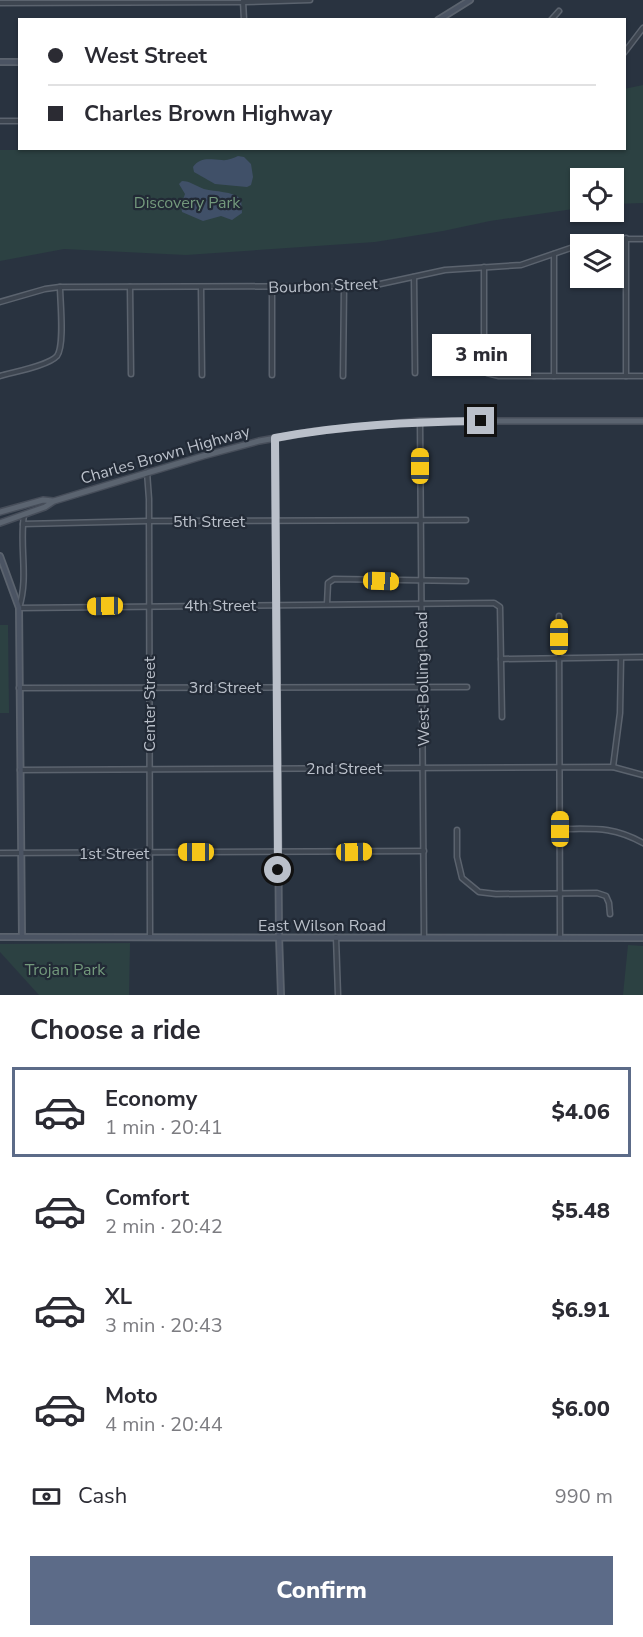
<!DOCTYPE html>
<html lang="en">
<head>
<meta charset="utf-8">
<style>
  body { margin:0; font-family:"Nunito Sans",sans-serif; background:#f2f2f3; color:#2b2b33; height:100vh; display:flex; flex-direction:column; font-size:22px; white-space:nowrap }
  * { box-sizing:border-box; margin:0 }
  p { font-size:20px; color:#7c7c81 }
  .icon { flex:none; width:33px; height:33px; fill:none; stroke:currentColor; stroke-width:2; stroke-linecap:round; stroke-linejoin:round }
  .map { position:relative; height:995px; overflow:hidden }
  .drawer { display:flex; flex-direction:column; background:#fff; flex:1 }
  .drawer>* { flex:none }
  .top-card { position:absolute; left:18px; top:18px; width:608px; height:132px; border-radius:0px; box-shadow:0 2px 4px #0004; display:grid; align-content:center; height:132px; padding:0 30px; background:#fff }
  .fabs { position:absolute; left:570px; top:168px; display:grid; gap:12px }
  .fabs a { display:grid; place-items:center; width:54px; height:54px; border-radius:0px; background:#fff; box-shadow:0 2px 4px #0004; font-size:30px }
  .end { position:absolute; width:27px; height:27px; margin:-14px; border:8px solid #bac0ca; background:#111; box-shadow:0 0 0 3px #111 }
  .from { border-radius:50% }
  .bubble { position:absolute; height:42px; border-radius:0px; background:#fff; box-shadow:0 2px 4px #0004; font-size:20px; font-weight:800; line-height:42px; text-align:center }
  .car { position:absolute; width:18px; height:36px; margin:-18px -9px; border-radius:8px; box-shadow:0 0 4px 2px #0007; background:linear-gradient(#f5c518 24%,#345 0 40%,#f5c518 0 76%,#345 0 86%,#f5c518 0) }
  .top-card b { display:flex; align-items:center; gap:21px; height:57px; font-size:22px }
  .top-card b+b { border-top:2px solid #e1e1e2 }
  .top-card i { width:15px; height:15px; background:#2b2b33 }
  ul { padding:0; list-style:none }
  li { display:flex; align-items:center; gap:18px; height:90px; margin:0 12px 9px; padding:0 18px; border:3px solid transparent; border-radius:0px }
  li div { flex:1 }
  li b { display:block; font-size:22px }
  li em { font-style:normal; font-weight:800 }
  li.on { border-color:#5c6b88 }
  li>.icon { width:54px; height:54px; stroke-width:1.5 }
  h2 { padding:0 30px; font-size:27px; line-height:72px }
  .pay { display:flex; align-items:center; gap:15px; height:66px; padding:0 30px; font-size:22px }
  .pay p { margin-inline-start:auto }
  .action { display:flex; gap:12px; margin-top:auto; padding:12px 30px }
  .action a { flex:1; height:69px; border-radius:0px; background:#5c6b88; color:#fff; font-size:24px; font-weight:800; line-height:69px; text-align:center }
  .map>svg:first-child { display:block }
  .green { fill:#2c4142 }
  .water { fill:#405068 }
  .lines { fill:none; stroke-linecap:round; stroke-linejoin:round }
  .street-casing { stroke:#5b636e; stroke-width:7 }
  .secondary-casing { stroke:#5b636e; stroke-width:8 }
  .primary-casing { stroke:#474e5a; stroke-width:8 }
  .street { stroke:#3d4550; stroke-width:4 }
  .secondary { stroke:#4b5463; stroke-width:4.5 }
  .primary { stroke:#5b6470; stroke-width:5 }
  .route { stroke:#bac0ca; stroke-width:8 }
  .labels { text-anchor:middle; stroke-width:4.5; stroke-linejoin:round; paint-order:stroke }
  .park-label { font-size:16px; fill:#73997c; stroke:#222a36 }
  .street-label { font-size:16px; fill:#bac0ca; stroke:#222a36 }
</style>
</head>
<body>
<div class="map">
<svg width="643" height="995" viewBox="0 0 643 995">
  <rect width="100%" height="100%" fill="#293340"/>
  <g class="green">
    <path d="M643,85v118l-29,1v-26h-34v30l-90,13 -47,10 -68,11 -189,13 -122,-6 -64,12v-111l624,-2v-59z"/>
    <path d="M0,625h8l1,88h-9z"/>
    <path d="M130,943l-1,52h-90l-39,-43v-8z"/>
    <path d="M628,945l15,1v49h-20z"/>
  </g>
  <g class="water">
    <path d="M238,156l6,1 7,7 2,13 -2,8 -4,2 -32,-3 -21,-12 -1,-5c8,-11 18,-7 29,-7 5,1 11,-2 16,-4z"/>
    <path d="M182,181c8,0 14,5 22,8 12,3 28,2 37,10l1,14 -10,7 -11,-4 -18,5 -21,-9 -1,-7 4,-11 -6,-10z"/>
  </g>
  <g class="lines">
    <defs>
      <g id="street">
        <path d="M243,1l1,19"/>
        <path d="M0,3l244,-1 66,-2"/>
        <path d="M551,20l8,-9"/>
        <path d="M624,53l19,-25"/>
        <path d="M0,121h20"/>
        <path d="M484,267v100l3,6 12,3h144"/>
        <path d="M414,277l1,96"/>
        <path d="M130,287l1,87"/>
        <path d="M201,287l1,88"/>
        <path d="M272,287v88"/>
        <path d="M0,302l45,-13 15,-2 311,-1 74,-16 76,-5 76,-26h46"/>
        <path d="M0,376c13,-4 48,-10 57,-20 8,-11 3,-55 3,-69"/>
        <path d="M343,376l1,-88"/>
        <path d="M554,376v-122"/>
        <path d="M626,376v-138"/>
        <path d="M420,421l4,516"/>
        <path d="M147,472l2,27 1,437"/>
        <path d="M24,515c-5,31 5,62 -5,93l475,-5 6,4 2,110"/>
        <path d="M23,524l125,-3 318,-1"/>
        <path d="M327,604l1,-21 6,-4 132,2"/>
        <path d="M559,616l1,321"/>
        <path d="M501,659l142,-2"/>
        <path d="M19,688l448,-1"/>
        <path d="M613,767l7,-54 1,-55"/>
        <path d="M20,770l593,-3 30,8"/>
        <path d="M560,829c34,0 52,-3 83,14"/>
        <path d="M457,830v27l5,21 17,14 17,2 101,-1 9,3 3,7 1,11"/>
        <path d="M0,853l424,-2"/>
        <path d="M336,937l2,58"/>
      </g>
      <g id="secondary">
        <path d="M438,20l32,-20"/>
        <path d="M0,62h20"/>
        <path d="M275,438l4,498 2,59"/>
        <path d="M0,556l19,52 3,329"/>
        <path d="M0,937l643,1"/>
      </g>
      <g id="primary">
        <path d="M0,512l43,-12 10,1"/>
        <path d="M0,523l45,-16 9,-6 149,-45 56,-15 57,-10 104,-10h223"/>
      </g>
    </defs>
    <use href="#street" class="street-casing"/>
    <use href="#secondary" class="secondary-casing"/>
    <use href="#primary" class="primary-casing"/>
    <use href="#street" class="street"/>
    <use href="#secondary" class="secondary"/>
    <use href="#primary" class="primary"/>
  </g>
  <g class="lines">
    <path class="route" d="M278,870l-3,-432c68,-13 136,-16 206,-17"/>
  </g>
  <g class="labels">
    <g class="park-label">
      <text x="187" y="208">Discovery Park</text>
      <text x="65" y="975">Trojan Park</text>
    </g>
    <g class="street-label">
      <text transform="translate(323 285) rotate(-2)" y="6">Bourbon Street</text>
      <text transform="translate(165 454) rotate(-16)" y="6">Charles Brown Highway</text>
      <text x="209" y="527">5th Street</text>
      <text x="220" y="611">4th Street</text>
      <text transform="translate(422 679) rotate(-91)" y="6">West Bolling Road</text>
      <text x="225" y="693">3rd Street</text>
      <text transform="translate(149 704) rotate(-90)" y="6">Center Street</text>
      <text x="344" y="774">2nd Street</text>
      <text x="114" y="859">1st Street</text>
      <text x="322" y="931">East Wilson Road</text>
    </g>
  </g>
</svg>
<div class="fabs">
<a><svg class="icon" aria-label="locate" viewBox="0 0 24 24"><circle cx="12" cy="12" r="6"/><path d="M12 2v4M12 18v4M2 12h4M18 12h4"/></svg></a>
<a><svg class="icon" aria-label="layers" viewBox="0 0 24 24"><path d="M12 4l9 5-9 5-9-5zM3 14l9 5 9-5"/></svg></a>
</div>
<i class="end from" style="left:278px;top:870px"></i>
<i class="end" style="left:481px;top:421px"></i>
<div class="bubble" style="left:432px;top:334px;width:99px">3 min</div>
<i class="car" style="left:420px;top:466px;rotate:0deg"></i>
<i class="car" style="left:381px;top:581px;rotate:92deg"></i>
<i class="car" style="left:105px;top:606px;rotate:269deg"></i>
<i class="car" style="left:559px;top:637px;rotate:0deg"></i>
<i class="car" style="left:560px;top:829px;rotate:0deg"></i>
<i class="car" style="left:196px;top:852px;rotate:270deg"></i>
<i class="car" style="left:354px;top:852px;rotate:89deg"></i>
<div class="top-card">
<b><i class="from"></i>West Street</b>
<b><i></i>Charles Brown Highway</b>
</div>
</div>
<section class="drawer">
<h2>Choose a ride</h2>
<ul>
<li class="on"><svg class="icon" aria-label="car" viewBox="0 0 24 24"><path d="M5 17H2v-5l4-1 3-4h7l3 4 3 1v5h-3M9 17h6M6 11h13"/><circle cx="7" cy="17" r="2"/><circle cx="17" cy="17" r="2"/></svg><div><b>Economy</b><p>1 min · 20:41</p></div><em>$4.06</em></li>
<li><svg class="icon" aria-label="car" viewBox="0 0 24 24"><path d="M5 17H2v-5l4-1 3-4h7l3 4 3 1v5h-3M9 17h6M6 11h13"/><circle cx="7" cy="17" r="2"/><circle cx="17" cy="17" r="2"/></svg><div><b>Comfort</b><p>2 min · 20:42</p></div><em>$5.48</em></li>
<li><svg class="icon" aria-label="car" viewBox="0 0 24 24"><path d="M5 17H2v-5l4-1 3-4h7l3 4 3 1v5h-3M9 17h6M6 11h13"/><circle cx="7" cy="17" r="2"/><circle cx="17" cy="17" r="2"/></svg><div><b>XL</b><p>3 min · 20:43</p></div><em>$6.91</em></li>
<li><svg class="icon" aria-label="car" viewBox="0 0 24 24"><path d="M5 17H2v-5l4-1 3-4h7l3 4 3 1v5h-3M9 17h6M6 11h13"/><circle cx="7" cy="17" r="2"/><circle cx="17" cy="17" r="2"/></svg><div><b>Moto</b><p>4 min · 20:44</p></div><em>$6.00</em></li>
</ul>
<div class="pay"><svg class="icon" aria-label="cash" viewBox="0 0 24 24"><path d="M3 7h18v10H3z"/><circle cx="12" cy="12" r="2"/></svg>Cash<p>990 m</p></div>
<div class="action"><a>Confirm</a></div>
</section>
</body>
</html>
